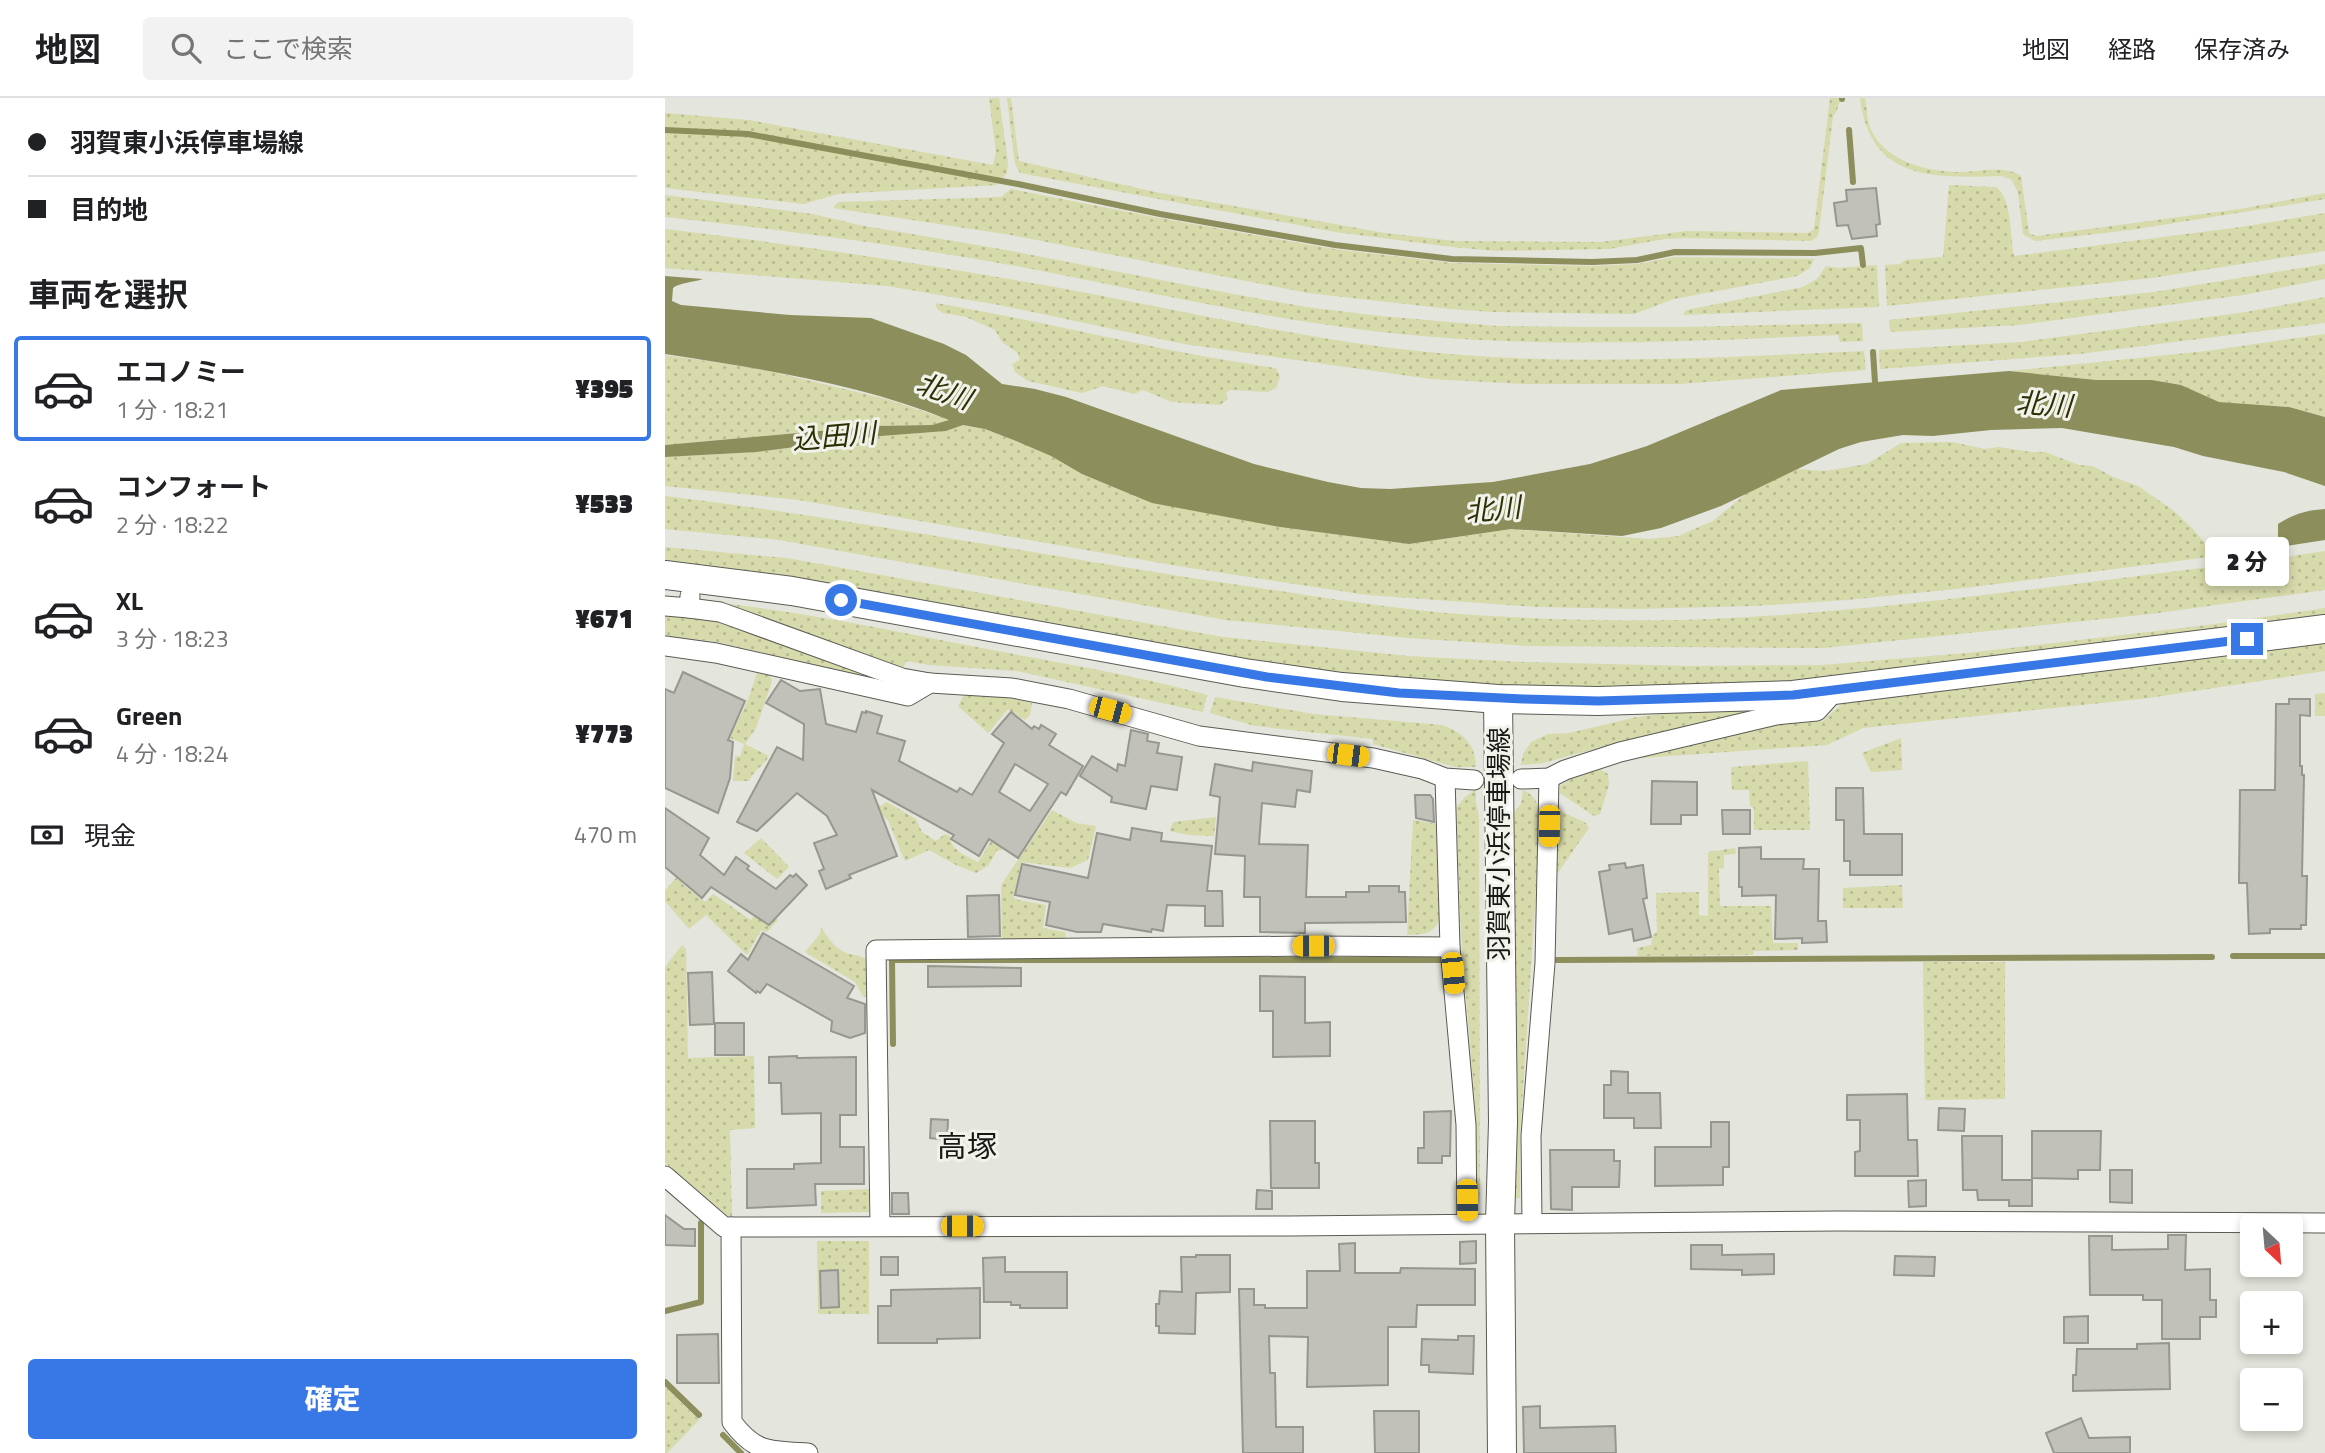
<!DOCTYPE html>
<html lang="ja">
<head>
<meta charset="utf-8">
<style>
  body { margin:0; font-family:"Titillium Web","Noto Sans JP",sans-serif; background:#f2f2f2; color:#202124; height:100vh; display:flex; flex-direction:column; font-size:26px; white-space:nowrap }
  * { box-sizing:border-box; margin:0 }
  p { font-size:23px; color:#757577 }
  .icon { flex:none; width:38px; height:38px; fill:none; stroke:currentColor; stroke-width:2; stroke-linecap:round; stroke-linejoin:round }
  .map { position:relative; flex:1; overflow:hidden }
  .panel { display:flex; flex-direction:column; background:#fff; width:665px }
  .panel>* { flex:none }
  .hud { display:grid; align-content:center; height:154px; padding:0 28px; background:#fff }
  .needle { width:46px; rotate:154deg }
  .controls { position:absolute; left:1575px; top:1116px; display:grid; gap:14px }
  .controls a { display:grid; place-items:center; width:63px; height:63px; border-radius:7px; background:#fff; box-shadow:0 4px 10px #0003; font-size:35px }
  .end { position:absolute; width:32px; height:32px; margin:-16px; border:9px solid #3878e6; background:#fff; box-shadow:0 0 0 4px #fff }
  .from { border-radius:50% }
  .bubble { position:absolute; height:49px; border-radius:7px; background:#fff; box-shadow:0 4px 10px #0003; font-size:23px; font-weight:800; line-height:49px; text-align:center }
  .car { position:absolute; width:21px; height:42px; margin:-21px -10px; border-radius:9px; box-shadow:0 0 5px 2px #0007; background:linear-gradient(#f5c518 24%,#345 0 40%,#f5c518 0 76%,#345 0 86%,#f5c518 0) }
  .hud b { display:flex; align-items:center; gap:24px; height:66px; font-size:26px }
  .hud b+b { border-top:2px solid #e0e0e0 }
  .hud i { width:18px; height:18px; background:#202124 }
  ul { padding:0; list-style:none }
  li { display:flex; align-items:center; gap:21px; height:105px; margin:0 14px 10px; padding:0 14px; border:4px solid transparent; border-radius:7px }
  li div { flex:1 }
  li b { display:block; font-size:26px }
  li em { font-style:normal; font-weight:800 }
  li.on { border-color:#3878e6 }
  li>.icon { width:63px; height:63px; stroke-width:1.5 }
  h2 { padding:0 28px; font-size:32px; line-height:84px }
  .pay { display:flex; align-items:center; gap:18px; height:77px; padding:0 28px; font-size:26px }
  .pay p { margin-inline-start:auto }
  .cta { display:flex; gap:14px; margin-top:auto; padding:14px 28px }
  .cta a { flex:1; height:80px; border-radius:7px; background:#3878e6; color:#fff; font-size:28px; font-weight:800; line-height:80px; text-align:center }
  header { display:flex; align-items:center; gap:42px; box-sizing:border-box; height:98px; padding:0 35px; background:#fff; border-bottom:2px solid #e0e0e0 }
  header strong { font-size:33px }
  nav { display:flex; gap:38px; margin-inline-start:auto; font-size:24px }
  .search { width:490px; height:63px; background:#f2f2f2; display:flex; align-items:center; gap:18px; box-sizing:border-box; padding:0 24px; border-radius:7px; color:#757577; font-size:26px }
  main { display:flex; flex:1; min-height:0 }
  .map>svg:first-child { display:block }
  .grass { fill:url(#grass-dots) }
  .water { fill:#8c8e5b }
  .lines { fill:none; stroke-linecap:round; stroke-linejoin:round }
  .stream { stroke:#8c8e5b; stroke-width:6 }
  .building { fill:#c1c1b9; stroke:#96978f; stroke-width:2; fill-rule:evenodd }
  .street-casing { stroke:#5b5b54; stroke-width:21 }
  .secondary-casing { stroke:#5b5b54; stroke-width:30 }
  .street { stroke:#fff; stroke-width:19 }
  .secondary { stroke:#fff; stroke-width:28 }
  .route { stroke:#3878e6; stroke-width:9 }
  .labels { text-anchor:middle; stroke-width:6; stroke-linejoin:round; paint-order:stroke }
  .street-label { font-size:26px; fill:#181815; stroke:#f1f2ea }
  .water-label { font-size:28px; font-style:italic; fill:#2f2f05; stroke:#f1f2ea }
  .quarter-label { font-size:30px; fill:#181815; stroke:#f1f2ea }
</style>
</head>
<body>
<header>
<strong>地図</strong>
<div class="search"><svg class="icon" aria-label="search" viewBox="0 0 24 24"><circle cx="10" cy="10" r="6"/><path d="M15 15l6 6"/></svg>ここで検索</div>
<nav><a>地図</a><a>経路</a><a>保存済み</a></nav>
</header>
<main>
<section class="panel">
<div class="hud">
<b><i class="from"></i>羽賀東小浜停車場線</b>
<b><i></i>目的地</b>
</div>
<h2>車両を選択</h2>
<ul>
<li class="on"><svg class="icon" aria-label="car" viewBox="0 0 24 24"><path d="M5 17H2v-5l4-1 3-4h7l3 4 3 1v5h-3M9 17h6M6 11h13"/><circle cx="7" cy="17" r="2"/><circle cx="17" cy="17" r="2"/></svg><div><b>エコノミー</b><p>1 分 · 18:21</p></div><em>¥395</em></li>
<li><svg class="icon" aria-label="car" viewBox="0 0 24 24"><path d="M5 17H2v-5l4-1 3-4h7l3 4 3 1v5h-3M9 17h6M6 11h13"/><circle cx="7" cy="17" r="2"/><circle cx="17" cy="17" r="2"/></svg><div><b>コンフォート</b><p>2 分 · 18:22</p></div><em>¥533</em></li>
<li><svg class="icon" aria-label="car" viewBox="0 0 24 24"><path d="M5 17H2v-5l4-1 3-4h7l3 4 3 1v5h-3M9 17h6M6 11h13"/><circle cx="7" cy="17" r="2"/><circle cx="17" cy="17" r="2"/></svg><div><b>XL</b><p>3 分 · 18:23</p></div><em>¥671</em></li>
<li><svg class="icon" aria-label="car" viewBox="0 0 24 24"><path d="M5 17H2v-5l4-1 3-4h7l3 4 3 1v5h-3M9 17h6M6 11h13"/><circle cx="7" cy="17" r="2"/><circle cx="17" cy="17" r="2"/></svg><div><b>Green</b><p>4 分 · 18:24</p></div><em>¥773</em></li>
</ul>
<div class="pay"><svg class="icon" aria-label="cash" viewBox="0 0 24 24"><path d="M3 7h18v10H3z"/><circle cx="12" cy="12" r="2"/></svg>現金<p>470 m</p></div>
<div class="cta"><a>確定</a></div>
</section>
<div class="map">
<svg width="1660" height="1355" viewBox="0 0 1660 1355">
  <defs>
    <pattern id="grass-dots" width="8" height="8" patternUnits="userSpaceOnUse" patternTransform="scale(1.75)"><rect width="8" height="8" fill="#d7daaa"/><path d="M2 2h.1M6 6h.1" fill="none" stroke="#b8ba91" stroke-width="1.8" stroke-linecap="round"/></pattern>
  </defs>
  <rect width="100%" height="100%" fill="#e4e5dc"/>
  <g class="grass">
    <path d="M324,0h10l9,64 -1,11 -10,12 -160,9 -33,10 -139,-16v-75l84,7 244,45 3,-13z"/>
    <path d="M342,0h4l8,63 136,31 230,41 70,8 146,1 86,-11 121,2 6,-4 16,-131h16l-7,5 -2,7 -4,6 -14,115 -2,6 -6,4 -124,-3 -22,1 -56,10 -112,2 -45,-4 -117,-15 -315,-59 -5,-9z"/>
    <path d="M1195,0h5c2,11 2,22 6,32 16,33 58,42 91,42 19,0 43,-7 59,4l8,57 7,3 204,-27 85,-16v6l-195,31 -95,11 -12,-7 -5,-42 -7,-13 -10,-3c-68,2 -131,5 -141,-78z"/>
    <path d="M1284,87l47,2c16,10 14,51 18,69l227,-29 84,-14v38l-173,27 -265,28 -2,-41 15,-1 5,-4 38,-3z"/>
    <path d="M346,91l148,29 175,31 118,14 140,3 46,-2 36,-7 140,2 -4,9 -13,8 -123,23 -40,15 -142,-2 -42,-3 -142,-16 -297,-58 -178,-27 5,-6 163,-5z"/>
    <path d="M0,97l148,19 46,11 147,25 222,43 78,14 74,9 117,10 87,1h100l178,-4 1,18 -23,1 -2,-7c-138,6 -277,13 -416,1 -128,-11 -254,-40 -380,-65 -125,-24 -251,-40 -377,-54z"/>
    <path d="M0,131c127,15 253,34 379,56 116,21 230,48 347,63 157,20 316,10 473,3l2,19 -187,14h-156l-92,-5 -247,-35 -185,-39 -112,-19 -222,-18z"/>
    <path d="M1660,166v15l-82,16 -224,30 -129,7 -1,-12 265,-28z"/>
    <path d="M1212,167l2,42 -196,8 3,-5 117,-23 14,-8 9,-13 12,2z"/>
    <path d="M1660,199v26l-246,31 -199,15 -1,-19 142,-8 225,-30z"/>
    <path d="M270,205c114,19 226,49 341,65l4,9 -4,11 -8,4 -38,-2 -4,3 2,6 -8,6 -48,-3 -29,-12 -9,4 -31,-8 -21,7 -54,-12 -13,-9 -3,-8 8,-4 -2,-7 -16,-11 -7,-12 -29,-13 -23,-4 -6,-4z"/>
    <path d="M1660,236v83l-36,-10 -70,-5 -38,-17 -28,-5h-57l-87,-9 198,-20z"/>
    <path d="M0,257l96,14 125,30 64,21 -18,5 -58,1 -209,19z"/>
    <path d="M298,327l22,4 31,12 35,15 31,18 198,53 129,17 102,-15 138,10 29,-3 35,-15 35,-29 49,-23 28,2 42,-7 34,-21 51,-1 33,7 14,-2 32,5h14l34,13 14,1 20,11 25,9 36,25 18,17 13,15 4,14 -253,32 -109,11 -94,6 -118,3 -97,-2 -171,-12 -183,-28 -385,-67 -134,-14v-29l92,-5 124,-16 65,-5z"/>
    <path d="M0,398c195,23 387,62 581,90 67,10 133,21 200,27 95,7 191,10 286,5 115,-6 229,-20 343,-34 83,-11 167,-20 250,-33v39l-174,24 -328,34 -294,-2 -120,-8 -183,-18 -447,-80 -114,-11z"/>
    <path d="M0,449l122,11 436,79 185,19 114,6 170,4 130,-1 145,-12 241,-28 117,-17v13l-507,60 -228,6 -80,-1 -183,-14 -45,-6 -617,-103z"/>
    <path d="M54,505c87,9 173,28 258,44 77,15 155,27 230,48l-4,17 -186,-41 -88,-6 -23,-4 -3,8z"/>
    <path d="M0,517l48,5 184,65 -179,-43 -53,-6z"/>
    <path d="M1660,541v32l-176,27 -286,30 -36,17 -199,14 149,-35 46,-3 23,-21z"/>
    <path d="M92,575l13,2 2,7 -16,46 -11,16 24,12c-7,12 -13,11 -20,25h-16l2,-25h5l4,-12 -14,-6 18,-38z"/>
    <path d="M1660,595v23h-10v-22z"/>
    <path d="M299,597l46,3 22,5 -2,12 -5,5 -17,-11 -20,24 -30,-27z"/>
    <path d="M550,599l99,17 128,11c20,7 34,19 34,42h-21l-82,-23v-5l-118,-13 -45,-13z"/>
    <path d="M1107,609l-156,36 -73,20 -22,2 2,-11 8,-12 17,-8 21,-1 68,-16 58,-7z"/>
    <path d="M1236,640l1,32 -31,2 -9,-19z"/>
    <path d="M1143,663l2,69h-56v-22l-4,-2 -1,-16h-17l-1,-23z"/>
    <path d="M935,671l8,5 1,11 -9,29 -6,2 -34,-23v-7l13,-8z"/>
    <path d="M811,691v13l3,15 1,386 -3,-1 -1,-85 -15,-183 -5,-126 9,-11z"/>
    <path d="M858,692c11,5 15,13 18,24l-21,322v62l-11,1 2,-383 10,-12z"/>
    <path d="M206,699l10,9 6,-4 29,17 6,13 14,9 9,-7 5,2c1,15 17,20 28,26l16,-26h16l-9,15 -3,-2 -10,17 -12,7 -20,-8 -27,-15 -24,11 -17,-41 -9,-7z"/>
    <path d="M387,712l24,13 20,3 -8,34 -18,8 -49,-6 -7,33v4l32,6 -3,23 22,4 1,9h-64l-1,-56z"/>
    <path d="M894,712l27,13 3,5 -32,46z"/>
    <path d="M551,719l-2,19 -26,-1 -18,-4 3,-9z"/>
    <path d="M748,722l24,4 3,95c-7,16 -17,15 -33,16z"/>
    <path d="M96,740l28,29 -12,12 -33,-26z"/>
    <path d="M1070,750l1,6 -12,1v13l-5,1 1,37h51l2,37h25v7l-44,1 -1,4 -115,1 -1,-8 14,-3 2,-10 4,-3 -1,-39 43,-1v23l9,1v-64z"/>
    <path d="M16,774l5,6 -4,6 23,18 8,-8 38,26 11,-14 16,14 -11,12 -6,-2 -14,25 -41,-40 -17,14 -24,-28v-10z"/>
    <path d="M1237,787l1,23h-60v-20z"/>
    <path d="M156,829c6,10 14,21 25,26 8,3 15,1 22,8v37l-5,-2 -8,-14 -50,-30 15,-18z"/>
    <path d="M17,847l4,4 2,109 66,-2 1,72 -25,2 2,87 -4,-1 -63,-53v-196z"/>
    <path d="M1258,864h82v137l-80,1z"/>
    <path d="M204,1091v23l-48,1v-22z"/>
    <path d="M152,1143h52v73h-51z"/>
    <path d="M0,1289l34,33 -32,33h-2z"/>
  </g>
  <g class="water">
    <path d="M0,178l38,3c-8,3 -25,4 -30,9l-1,13 9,4 109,10 81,3 73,26 22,11 36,29 33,5 31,8 188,67 74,18 33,6 29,1 103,-7 97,-18 57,-18 134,-56 228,-19 87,9h56l29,5 38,17 70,5 36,10v69l-41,-14 -81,-16 -29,-9 -112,-19 -71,2 -58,6 -30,-1 -42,7 -22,7 -118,57 -60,22 -39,8 -111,-7 -102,15 -129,-17 -128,-24 -70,-29 -31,-18 -35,-15 -31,-12 -22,-4 -17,6 -65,5 -124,16 -92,5v-12l209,-19 58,-1 17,-5c-90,-37 -189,-51 -284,-66z"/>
    <path d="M1660,411v31l-39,6 -8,-9v-13c15,-10 30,-14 47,-15z"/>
  </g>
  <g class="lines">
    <g class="stream">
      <path d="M1177,0v1"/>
      <path d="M0,32l83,4 270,50 142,30 175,31 117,14 140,3 45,-2 38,-8 140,1 46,-5 2,17"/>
      <path d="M1184,32l4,52"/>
      <path d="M1208,254l2,30"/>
      <path d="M1568,858h92"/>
      <path d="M892,862l655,-3"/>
      <path d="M228,946l-1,-84h549"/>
      <path d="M0,1213l36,-9v-79"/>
      <path d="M0,1284l34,33"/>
      <path d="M58,1337l18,18"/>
    </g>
  </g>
  <g class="building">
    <path d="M1211,90l4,36 -4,1 1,11 -25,3 -4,-14 -11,1 -3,-23 13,-2 -1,-11z"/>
    <path d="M18,574l62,29 -17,39 5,2 -3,36 -12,35 -53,-25v-99l9,4z"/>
    <path d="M116,582l19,11 20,-2 6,35 30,8 6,-20 4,1v-2l16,5 -5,17 28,8 -6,20 58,31 3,-4 12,7 32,-52 -12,-9 19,-22 21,17 2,-3 5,3 2,-4 15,9 -7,11 34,21 -17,29 -5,-3 -43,66 -29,-19 -10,17 -28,-17 3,-4 -82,-45 25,66 -48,19 2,3 -25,11 -7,-18 5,-2 -10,-26 23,-8 -10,-19 -30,-23 -40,38 -20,-9 40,-75 26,13 1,-36 -38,-21zM350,666l33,20 -18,27 -31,-19z"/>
    <path d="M1624,601h21v17l-10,-1v51h2v9h2l-2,101h5l-1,49h-5v4h-31v4l-21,1 -2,-51h-8l1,-93h35l1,-86h13z"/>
    <path d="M466,632l17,4 -1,7 12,2 -2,10 25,4 -5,33 -26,-4 -5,23 -35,-7 1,-5 -32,-21 12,-20 25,15 1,-7 7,2z"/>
    <path d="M588,664l59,9 -2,21 -13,-2 -2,17 -33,-4 -3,41 49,1 -2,52h40v-5h23v-6h30v6h6l1,30 -101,1v10l-45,-1v-35h-16l1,-41 -30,-2 5,-57 -10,-2 5,-31 37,7z"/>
    <path d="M987,683l45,1v33h-16v9h-30z"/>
    <path d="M1171,690h27l1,46h38v41h-52v-14h-6v-41h-8z"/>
    <path d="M750,697h15l3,4 1,23 -18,-4z"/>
    <path d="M0,710l44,30 -9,17 24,20 12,-18 13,9 -2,3 29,20 14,-14 3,2 3,-3 11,11 -38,40 -58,-38 -9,11 -37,-31z"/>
    <path d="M1057,712h28v24h-27z"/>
    <path d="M467,730l30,5 -1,8 51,5 -5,45h15l1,35h-18v-20l-38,-1 -4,26 -11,-2 -1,3 -48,-8 -2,8h-24l-31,-7 4,-23 -35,-7 7,-31 66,14 9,-45 33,7z"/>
    <path d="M1096,749v12h43l-1,10h16l-1,52h8l1,21 -25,1v-5l-27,1 1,-44 -34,1v-9h-3v-39z"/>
    <path d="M960,765l1,5 17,-3 4,33 -4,1 8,38 -17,4 -2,-12 -23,5 -10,-62 11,-2 -1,-5z"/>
    <path d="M334,797l1,41 -32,1 -1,-41z"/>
    <path d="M98,835l91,53 -7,12 18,6v29l-15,5 -19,-7 1,-10 -65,-37 -7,9 -3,-2 -1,2 -28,-22 13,-17 7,6z"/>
    <path d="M263,868l93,2v18l-93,1z"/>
    <path d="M47,874l2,52 -24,1 -2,-52z"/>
    <path d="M595,878l45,1v46l25,-1v34l-57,1v-46h-13z"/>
    <rect x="50" y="925" width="29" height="32"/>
    <path d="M132,958v2l59,-1v58h-16v32h24v37h-49l1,21 -69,3v-39h47v-5l27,-1v-50l-39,1 -1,-31h-12v-26z"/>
    <path d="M946,973l17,1v21h32l1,35h-27v-10h-30v-33h7z"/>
    <path d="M1242,996l1,46h9l1,36h-63v-24l5,-1v-31h-13v-25z"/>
    <path d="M1274,1010l26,1 -1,22 -26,-1z"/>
    <path d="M786,1013l-1,45h-8v7h-24v-15h6v-36z"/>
    <path d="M266,1021l17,1 -1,20 -17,-2z"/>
    <path d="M605,1023h45v42h4v25h-48z"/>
    <path d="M1046,1024h18v45h-6v18l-68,1v-39h56z"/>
    <path d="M1367,1033h69l-1,39h-22v9l-46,-1z"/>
    <path d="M1297,1038h40v44h30v26h-23v-6h-31l-1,-10h-14z"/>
    <path d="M885,1052h64v11h6l-1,26h-47v23l-21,-1z"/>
    <path d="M1445,1072h22v33l-22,-1z"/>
    <path d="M1261,1082v26l-17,1 -1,-26z"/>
    <path d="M592,1092l15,1v18h-16z"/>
    <path d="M227,1095h16l1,21h-17z"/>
    <path d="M0,1117l19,14h11v17l-30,-1z"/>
    <path d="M1503,1137h18l-1,35 25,-1v31h6v17h-16v22h-38v-39h-19v-5h-53l-1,-59h23v14l56,-1z"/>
    <path d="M811,1143v22l-16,1v-22z"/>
    <path d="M690,1145v30h45l1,-5 74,1v36h-58l-1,22h-28v58l-81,2 1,-50 -39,-1 1,37h5l1,54h27v26h-60l-4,-164h15v16h11v3h42v-37h33l-1,-27z"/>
    <path d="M1026,1147h31v10l52,-1v20l-32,1v-5l-51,-1z"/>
    <path d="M531,1157h34v37l-34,1 -1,41 -36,-1v-7h-3v-22h3l1,-13 22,1 -1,-35h15z"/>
    <path d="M1230,1158l40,1 -1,19 -40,-1z"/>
    <rect x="216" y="1159" width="17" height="18"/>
    <path d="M340,1159v15h62v36h-47v-3h-9v-3h-27l-1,-44z"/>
    <path d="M173,1172l1,37 -18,1 -1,-37z"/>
    <path d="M315,1190v50l-43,1v4h-59v-37h13v-16z"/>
    <path d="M1423,1218v27h-24v-26z"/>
    <path d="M53,1236l1,49h-42v-48z"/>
    <path d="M793,1238h16l-1,38 -44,-2v-7h-8l1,-26 36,1z"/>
    <path d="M1504,1245l1,46 -97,2v-16h3l1,-26h60v-5z"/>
    <path d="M875,1308v22l75,-2 1,27h-92l-1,-46z"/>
    <path d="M709,1313h45v42h-44z"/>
    <path d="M1416,1320l8,20 41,-1v16h-76l-8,-20z"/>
  </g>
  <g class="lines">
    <defs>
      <g id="street">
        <path d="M0,508l24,2 1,-12"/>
        <path d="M24,510l31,4 182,66 28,5"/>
        <path d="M0,548l51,7 192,43 22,-13 82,5 57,11 130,37 174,22 49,11 23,9 29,2"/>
        <path d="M780,680l5,169 16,178 1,99"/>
        <path d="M856,681l28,-1 16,-8 55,-18 156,-37 41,-4 18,-20"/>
        <path d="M0,1078l59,51h7l559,-1 548,-5 487,2"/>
        <path d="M867,1125l-1,-87 14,-173 4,-185"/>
        <path d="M215,1128l-4,-276 436,-4 138,1"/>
        <path d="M66,1129l1,195c23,31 38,29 76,31"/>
      </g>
      <g id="secondary">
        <path d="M0,477l127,16 453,82 97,14 156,12 100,2 195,-6 532,-66"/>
        <path d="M833,601l5,423 -3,101 2,230"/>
      </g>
    </defs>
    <use href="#street" class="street-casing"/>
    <use href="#secondary" class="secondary-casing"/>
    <use href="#street" class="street"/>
    <use href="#secondary" class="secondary"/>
  </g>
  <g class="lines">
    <path class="route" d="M176,502l426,77 132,16 124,6 75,2 195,-6 454,-56"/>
  </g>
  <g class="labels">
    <g class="street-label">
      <text transform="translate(834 746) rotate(-90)" y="9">羽賀東小浜停車場線</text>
    </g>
    <g class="water-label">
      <text transform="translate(279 293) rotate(19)" y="10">北川</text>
      <text transform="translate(1379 306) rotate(4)" y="10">北川</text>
      <text transform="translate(169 338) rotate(-5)" y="10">込田川</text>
      <text transform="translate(828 411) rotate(-5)" y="10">北川</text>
    </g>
    <g class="quarter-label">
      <text x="302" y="1059">高塚</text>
    </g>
  </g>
</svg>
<div class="controls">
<a><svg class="needle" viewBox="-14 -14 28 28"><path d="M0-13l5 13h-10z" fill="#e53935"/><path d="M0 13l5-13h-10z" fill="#757577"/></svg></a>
<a>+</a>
<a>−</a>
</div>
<i class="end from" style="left:176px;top:502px"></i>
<i class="end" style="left:1582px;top:541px"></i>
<div class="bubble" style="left:1540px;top:439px;width:84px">2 分</div>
<i class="car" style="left:445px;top:612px;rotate:105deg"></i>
<i class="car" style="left:683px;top:657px;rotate:97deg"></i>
<i class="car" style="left:884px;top:728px;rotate:181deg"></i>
<i class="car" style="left:648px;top:848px;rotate:270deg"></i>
<i class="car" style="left:788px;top:875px;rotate:175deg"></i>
<i class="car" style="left:802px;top:1102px;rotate:179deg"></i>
<i class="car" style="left:297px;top:1128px;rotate:90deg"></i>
</div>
</main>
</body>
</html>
